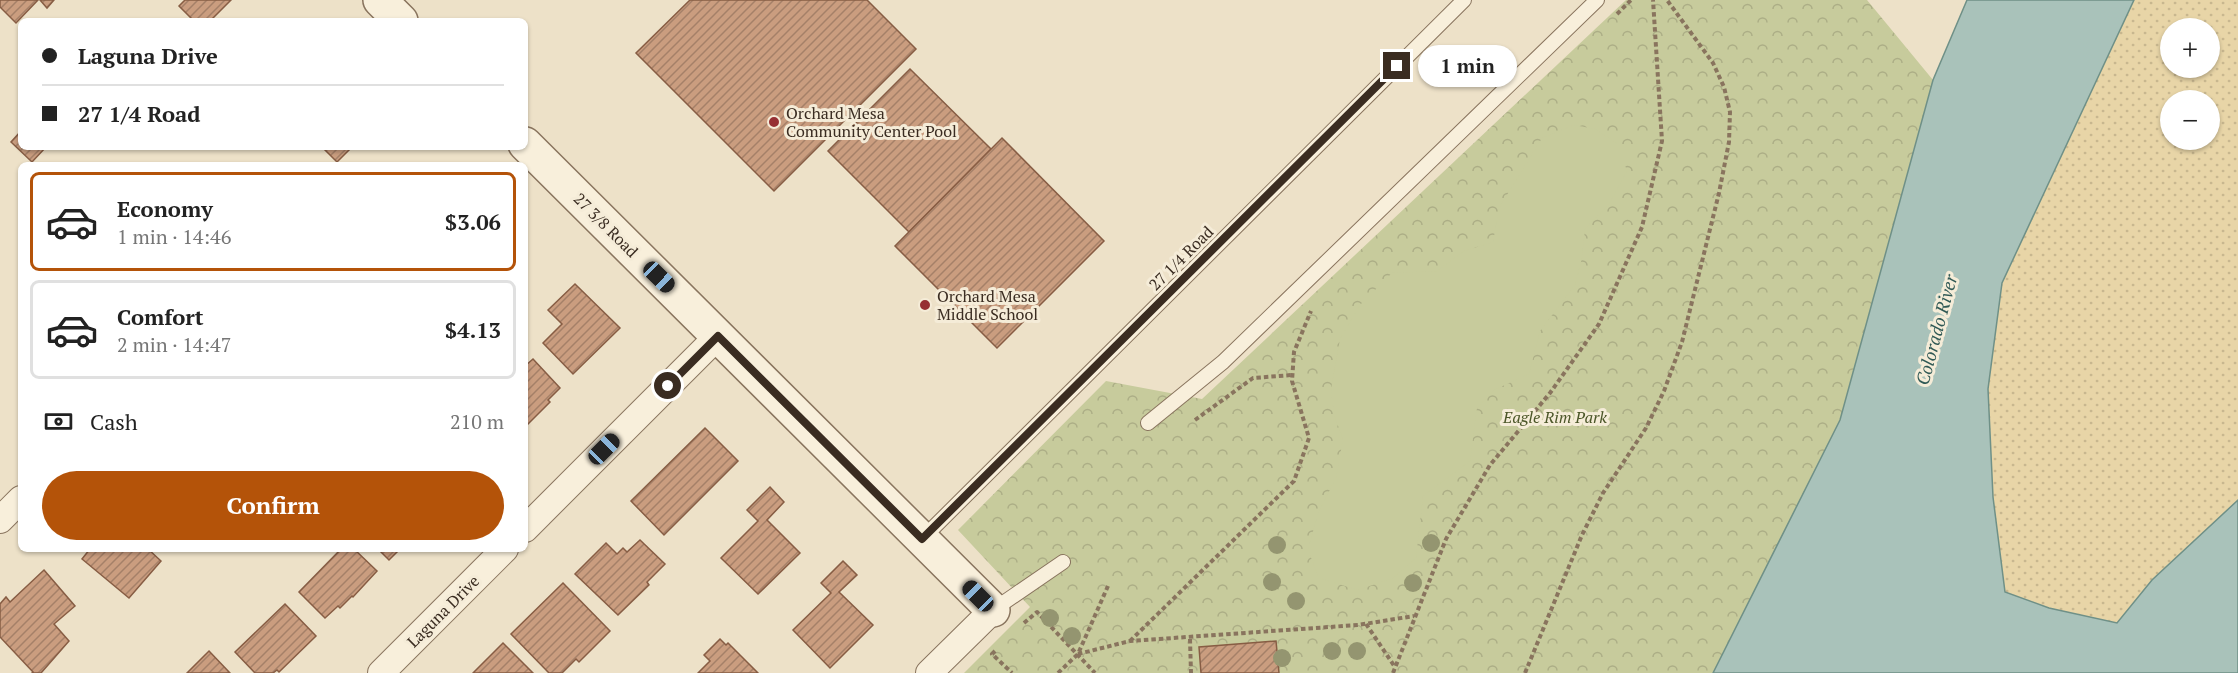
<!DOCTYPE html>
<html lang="en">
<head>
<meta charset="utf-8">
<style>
  body { margin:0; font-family:"PT Serif",serif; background:#f6f6f6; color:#222; height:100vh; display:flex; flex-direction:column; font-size:22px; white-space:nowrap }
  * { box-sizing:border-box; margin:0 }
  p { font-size:20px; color:#767676 }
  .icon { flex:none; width:33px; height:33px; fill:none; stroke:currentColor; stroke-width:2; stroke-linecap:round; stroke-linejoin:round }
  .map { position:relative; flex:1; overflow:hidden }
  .details { position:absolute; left:18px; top:162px; width:510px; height:390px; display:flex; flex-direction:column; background:#fff; border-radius:9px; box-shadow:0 2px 4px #0004 }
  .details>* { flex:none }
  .top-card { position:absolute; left:18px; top:18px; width:510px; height:132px; border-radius:9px; box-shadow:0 2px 4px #0004; display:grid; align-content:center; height:132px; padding:0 24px; background:#fff }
  .controls { position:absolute; left:2160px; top:18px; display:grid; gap:12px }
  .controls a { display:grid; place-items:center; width:60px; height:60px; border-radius:50%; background:#fff; box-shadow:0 2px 4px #0004; font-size:30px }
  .end { position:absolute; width:27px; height:27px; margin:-14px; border:8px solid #3a2c21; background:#fff; box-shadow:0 0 0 3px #fff }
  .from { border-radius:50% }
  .bubble { position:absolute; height:42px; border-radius:21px; background:#fff; box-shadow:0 2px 4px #0004; font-size:20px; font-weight:600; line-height:42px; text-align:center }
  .car { position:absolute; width:18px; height:36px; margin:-18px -9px; border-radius:8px; box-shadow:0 0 4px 2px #0007; background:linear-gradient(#222 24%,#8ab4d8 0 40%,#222 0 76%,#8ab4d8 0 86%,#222 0) }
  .top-card b { display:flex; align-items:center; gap:21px; height:57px; font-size:22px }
  .top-card b+b { border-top:2px solid #e0e0e0 }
  .top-card i { width:15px; height:15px; background:#222 }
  ul { padding:10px 0 0; list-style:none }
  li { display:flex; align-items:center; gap:18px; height:99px; margin:0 12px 9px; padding:0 12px; border:3px solid #e0e0e0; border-radius:9px }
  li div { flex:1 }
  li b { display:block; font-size:22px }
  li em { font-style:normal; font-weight:600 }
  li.current { border-color:#b45309 }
  li>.icon { width:54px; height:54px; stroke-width:1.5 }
  .pay { display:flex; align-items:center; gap:15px; height:66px; padding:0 24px; font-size:22px }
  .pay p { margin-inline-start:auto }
  .button { display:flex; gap:12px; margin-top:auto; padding:12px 24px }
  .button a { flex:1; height:69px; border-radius:36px; background:#b45309; color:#fff; font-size:24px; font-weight:600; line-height:69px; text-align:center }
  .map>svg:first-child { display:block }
  .sand { fill:url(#sand-dots); fill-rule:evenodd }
  .park { fill:url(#park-crowns) }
  .pitch { fill:#c7cb9c }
  .water { fill:#a9c2ba; stroke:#6f9087; stroke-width:1.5 }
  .building { fill:url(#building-hatch); stroke:#875d44; stroke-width:1.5 }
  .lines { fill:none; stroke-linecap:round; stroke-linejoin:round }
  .service-casing { stroke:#89745e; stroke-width:16 }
  .minor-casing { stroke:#89745e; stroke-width:28 }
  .tertiary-casing { stroke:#89745e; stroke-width:36 }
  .path { stroke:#89745e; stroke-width:4; stroke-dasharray:4.5 3; stroke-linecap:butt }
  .service { stroke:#f8efdb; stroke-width:14 }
  .minor { stroke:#f8efdb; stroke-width:26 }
  .tertiary { stroke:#f8efdb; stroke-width:33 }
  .tree { fill:#949570 }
  .route { stroke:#3a2c21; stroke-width:8 }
  .poi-dot { fill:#962f32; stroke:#f5ecd8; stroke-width:2 }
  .labels { text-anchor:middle; stroke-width:6; stroke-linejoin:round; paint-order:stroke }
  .poi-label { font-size:16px; fill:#3a2c21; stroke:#f5ecd8; text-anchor:start }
  .street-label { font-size:16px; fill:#3a2c21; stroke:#f5ecd8 }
  .park-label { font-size:16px; font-style:italic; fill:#4b5628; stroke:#f5ecd8 }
  .water-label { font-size:18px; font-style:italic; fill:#305955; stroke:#f5ecd8 }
</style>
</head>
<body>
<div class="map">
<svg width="2238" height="673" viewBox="0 0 2238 673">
  <defs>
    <pattern id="sand-dots" width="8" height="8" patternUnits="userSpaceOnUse" patternTransform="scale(1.5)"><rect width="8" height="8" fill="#e8d5a7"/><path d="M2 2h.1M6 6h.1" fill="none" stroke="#c8b78f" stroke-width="1.8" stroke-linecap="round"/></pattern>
    <pattern id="park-crowns" width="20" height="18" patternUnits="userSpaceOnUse" patternTransform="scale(1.5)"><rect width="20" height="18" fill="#c7cb9c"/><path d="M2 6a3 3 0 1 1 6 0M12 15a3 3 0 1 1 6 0" fill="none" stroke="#acae86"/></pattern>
    <pattern id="building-hatch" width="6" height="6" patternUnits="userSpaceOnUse" patternTransform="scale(1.5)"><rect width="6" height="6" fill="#ca9d7f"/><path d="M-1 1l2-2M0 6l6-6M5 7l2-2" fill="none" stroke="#a58068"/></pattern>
  </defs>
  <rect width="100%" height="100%" fill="#ede1c8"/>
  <path class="sand" d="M2134,0h104v500l-86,80 -35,43 -68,-15 -44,-16 -12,-95 -5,-108 14,-106zM2170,28h40v40h-40zM2170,100h40v40h-40z"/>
  <path class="park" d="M1626,0h241l66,80 -93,340 -126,253h-750l66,-66 -72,-77 148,-149 96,18z"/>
  <path class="pitch" d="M1574,125l21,4 23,15 9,27 -18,33 -24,25 -3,29 -7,27 -35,46 -11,43 -35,16 -17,18 -7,53 -47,35 -7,62 -23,20 -35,12 -39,-12 -11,-28 10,-37 18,-35 7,-39 -9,-24 -3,-26 9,-50 20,-34 32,-32 45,-2 27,-20 29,-9 6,-34 43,-70z"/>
  <path class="water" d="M1967,0h167l-132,283 -14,106 5,108 12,95 44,16 68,15 35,-43 86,-80v173h-525l127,-253 93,-340z"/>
  <g class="building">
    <path d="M0,0h38l-22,23 -16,-16z"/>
    <path d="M40,0h14l-7,8z"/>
    <path d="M185,0h46l-21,21h-16l-15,-15z"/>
    <path d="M690,0h177l49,49 -142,142 -138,-138z"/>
    <path d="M910,69l81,80 -82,83 -81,-81z"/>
    <path d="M21,131v16h25l-14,15 -21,-20z"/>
    <path d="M1002,138l102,103 -107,107 -102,-102z"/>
    <path d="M322,147h30l-15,15z"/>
    <path d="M575,284l45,44 -47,46 -30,-31 19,-19 -14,-14z"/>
    <path d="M533,359l27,29 -12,12 2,2 -25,25v-61z"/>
    <path d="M705,428l33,33 -74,74 -33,-34z"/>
    <path d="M770,487l14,15 -17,18 33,33 -42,41 -37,-36 37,-37 -11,-11z"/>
    <path d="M640,540l25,24 -18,18 2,3 -31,30 -43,-41 31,-31 11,11 6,-6 4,4z"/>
    <path d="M90,549h58l13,12 -32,37 -47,-39z"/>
    <path d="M341,549h13l23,22 -24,26 -1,-1 -12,12 -2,-2 -13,12 -26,-26z"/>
    <path d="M378,549h22l-11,11z"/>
    <path d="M843,561l14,14 -18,17 34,33 -43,43 -37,-38 38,-37 -10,-10z"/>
    <path d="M44,570l31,36 -21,18 15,17 -28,32h-9l1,-1 -33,-35v-33l6,-7 4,5z"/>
    <path d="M563,583l47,48 -31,31 -3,-3 -14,14h-13l-38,-39z"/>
    <path d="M285,604l31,32 -37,36 -2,-2 -4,3h-18l-20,-21z"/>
    <path d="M720,639l6,6 2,-2 30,30h-60l12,-12 -6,-6z"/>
    <path d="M1276,641l3,32h-78l-2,-26z"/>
    <path d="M503,643l30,30h-60z"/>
    <path d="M209,651l21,22h-43z"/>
  </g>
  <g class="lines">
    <defs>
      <g id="service">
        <path d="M1148,423l75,-61 374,-362"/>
        <path d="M922,539l542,-539"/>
        <path d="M993,610l70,-48"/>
      </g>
      <g id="minor">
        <path d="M0,520l21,-21"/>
        <path d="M525,529l193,-193"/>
        <path d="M381,673l124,-124"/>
        <path d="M929,673l64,-63"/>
      </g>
      <g id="tertiary">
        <path d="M380,0l21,21"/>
        <path d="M525,144l468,466"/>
      </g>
    </defs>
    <use href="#service" class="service-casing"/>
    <use href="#minor" class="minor-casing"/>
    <use href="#tertiary" class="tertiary-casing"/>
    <g class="path">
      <path d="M1617,14l14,-14"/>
      <path d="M1195,420l58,-42 39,-3"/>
      <path d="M1024,623l13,-11 58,61"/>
      <path d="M1366,624l29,43"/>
      <path d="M1190,639l1,34"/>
      <path d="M1130,641l164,-160 15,-43 -17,-57 2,-29 17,-41"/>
      <path d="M995,651l-3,3 20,19"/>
      <path d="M1078,654l52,-13 228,-16 56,-9"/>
      <path d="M1058,673l20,-19 30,-68"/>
      <path d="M1393,673l53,-134 44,-74 60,-72 49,-69 43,-97 20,-86 -9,-141"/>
      <path d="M1525,673l57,-138 21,-42 43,-65 18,-37 18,-49 37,-149 10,-51 1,-30 -6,-25 -11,-24 -46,-63"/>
    </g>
    <use href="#service" class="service"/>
    <use href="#minor" class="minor"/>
    <use href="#tertiary" class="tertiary"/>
  </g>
  <g class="tree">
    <circle cx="1431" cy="543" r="9"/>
    <circle cx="1277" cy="545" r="9"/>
    <circle cx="1272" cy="582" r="9"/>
    <circle cx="1413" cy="583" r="9"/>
    <circle cx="1296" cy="601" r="9"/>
    <circle cx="1050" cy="618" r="9"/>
    <circle cx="1072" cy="636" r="9"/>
    <circle cx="1332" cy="651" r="9"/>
    <circle cx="1357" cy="651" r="9"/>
    <circle cx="1282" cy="658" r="9"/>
  </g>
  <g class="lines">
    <path class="route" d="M668,386l50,-50 204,203 475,-473"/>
  </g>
  <g class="poi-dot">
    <circle cx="774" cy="122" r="6"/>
    <circle cx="925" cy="305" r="6"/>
  </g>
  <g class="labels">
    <g class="poi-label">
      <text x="786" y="119">Orchard Mesa<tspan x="786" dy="18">Community Center Pool</tspan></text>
      <text x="937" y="302">Orchard Mesa<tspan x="937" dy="18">Middle School</tspan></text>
    </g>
    <g class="street-label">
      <text transform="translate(606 225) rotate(45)" y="6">27 3/8 Road</text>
      <text transform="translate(1181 258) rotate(-45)" y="6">27 1/4 Road</text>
      <text transform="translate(443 611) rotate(-45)" y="6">Laguna Drive</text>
    </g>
    <g class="park-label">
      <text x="1555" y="423">Eagle Rim Park</text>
    </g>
    <g class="water-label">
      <text transform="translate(1937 330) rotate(-75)" y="6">Colorado River</text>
    </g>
  </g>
</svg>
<div class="controls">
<a>+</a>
<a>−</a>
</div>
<i class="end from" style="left:668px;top:386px"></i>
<i class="end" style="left:1397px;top:66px"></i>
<div class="bubble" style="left:1418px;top:45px;width:99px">1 min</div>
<i class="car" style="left:659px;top:277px;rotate:134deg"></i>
<i class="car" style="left:604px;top:449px;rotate:45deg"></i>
<i class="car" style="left:978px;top:596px;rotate:315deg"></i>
<div class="top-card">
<b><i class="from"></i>Laguna Drive</b>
<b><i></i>27 1/4 Road</b>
</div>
<section class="details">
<ul>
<li class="current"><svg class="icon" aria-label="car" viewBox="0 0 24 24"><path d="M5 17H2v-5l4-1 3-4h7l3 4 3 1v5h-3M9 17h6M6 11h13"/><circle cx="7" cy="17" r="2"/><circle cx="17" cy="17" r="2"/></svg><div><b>Economy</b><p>1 min · 14:46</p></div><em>$3.06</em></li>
<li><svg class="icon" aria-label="car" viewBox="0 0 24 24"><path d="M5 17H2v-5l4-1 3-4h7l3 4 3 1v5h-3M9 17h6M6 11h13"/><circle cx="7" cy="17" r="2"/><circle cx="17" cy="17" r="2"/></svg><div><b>Comfort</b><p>2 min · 14:47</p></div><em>$4.13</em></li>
</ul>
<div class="pay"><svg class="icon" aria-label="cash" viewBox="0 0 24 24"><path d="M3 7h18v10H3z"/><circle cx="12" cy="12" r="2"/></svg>Cash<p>210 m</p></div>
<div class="button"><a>Confirm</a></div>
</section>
</div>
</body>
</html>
